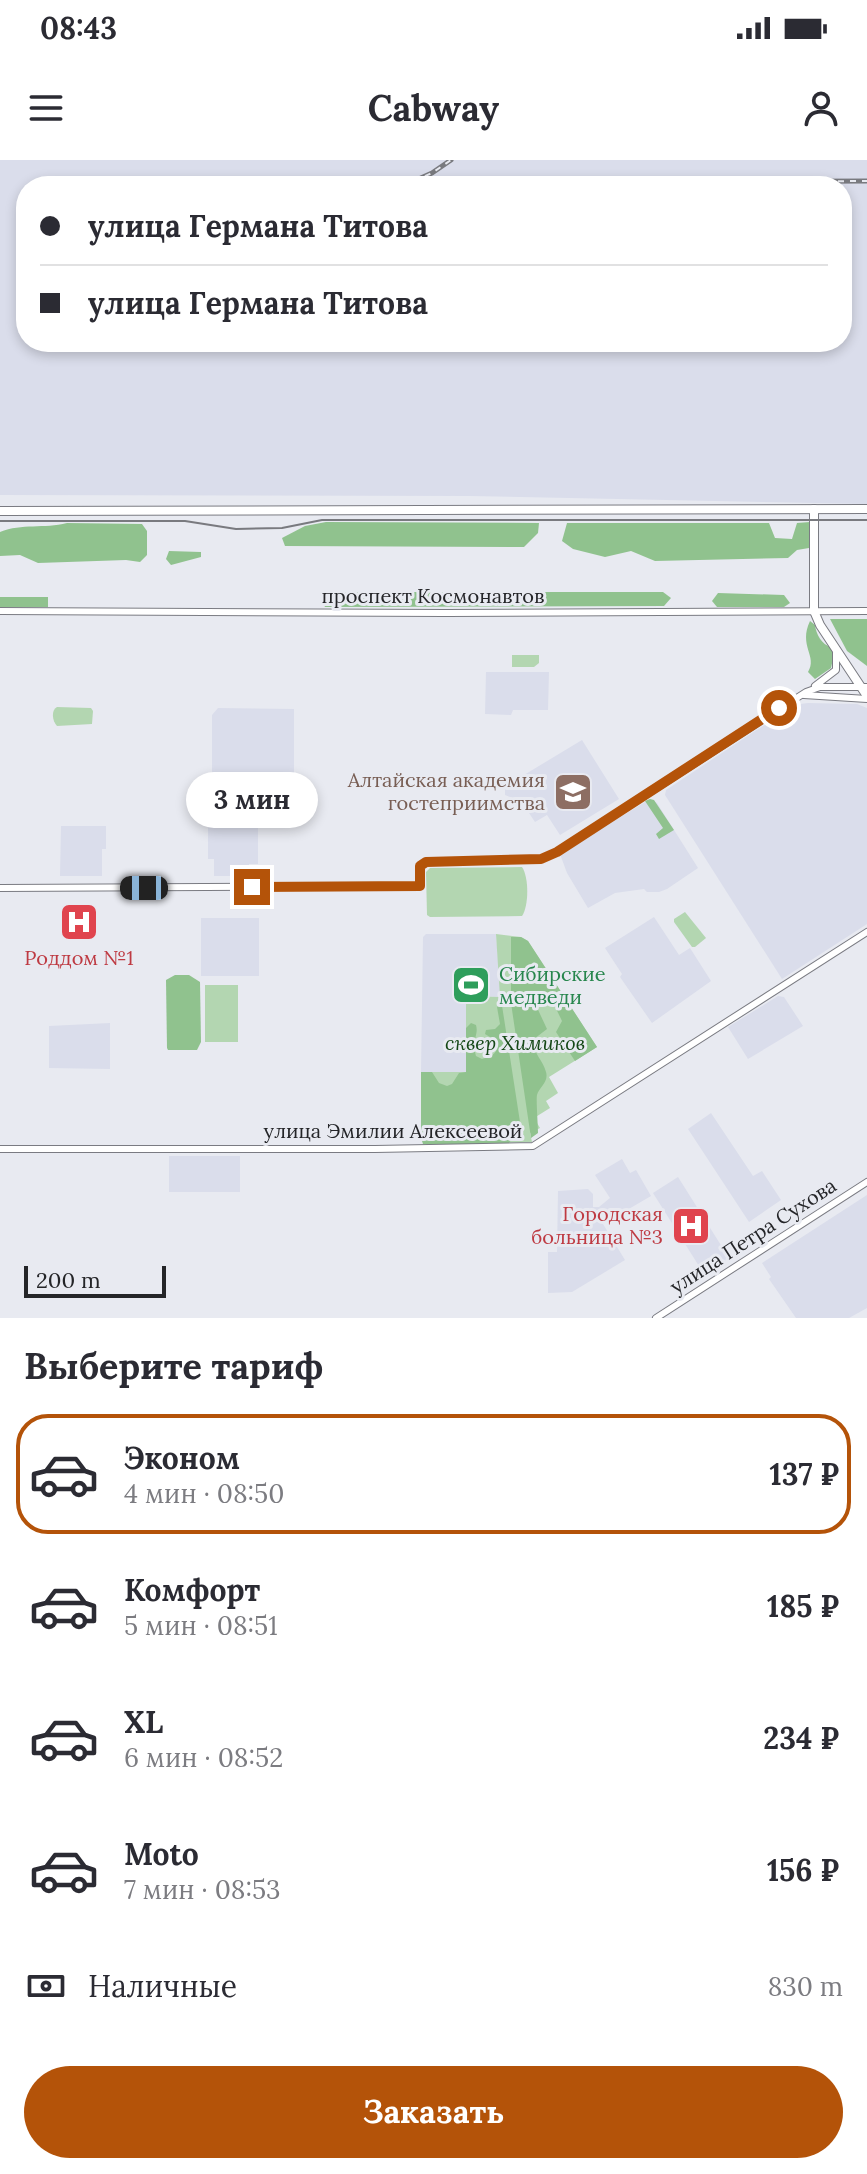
<!DOCTYPE html>
<html lang="ru">
<head>
<meta charset="utf-8">
<style>
  body { margin:0; font-family:Lora,serif; background:#f7f7f7; color:#2b2b33; height:100vh; display:flex; flex-direction:column; font-size:30px; white-space:nowrap }
  * { box-sizing:border-box; margin:0 }
  p { font-size:26px; color:#7c7c81 }
  .icon { flex:none; width:44px; height:44px; fill:none; stroke:currentColor; stroke-width:2; stroke-linecap:round; stroke-linejoin:round }
  .map { position:relative; height:1158px; overflow:hidden }
  .sheet { display:flex; flex-direction:column; background:#fff; flex:1 }
  .sheet>* { flex:none }
  .banner { position:absolute; left:16px; top:16px; width:836px; height:176px; border-radius:32px; box-shadow:0 4px 12px #0003; display:grid; align-content:center; height:176px; padding:0 24px; background:#fff }
  .scale { position:absolute; left:24px; bottom:20px; width:142px; box-sizing:border-box; padding-left:8px; border:4px solid #242528; border-top:0; font-size:22px; line-height:28px; white-space:nowrap; color:#242528; -webkit-text-stroke:6px #e8eaf1; paint-order:stroke }
  .end { position:absolute; width:36px; height:36px; margin:-18px; border:10px solid #b45309; background:#fff; box-shadow:0 0 0 4px #fff }
  .from { border-radius:50% }
  .bubble { position:absolute; height:56px; border-radius:28px; background:#fff; box-shadow:0 4px 12px #0003; font-size:26px; font-weight:700; line-height:56px; text-align:center }
  .car { position:absolute; width:24px; height:48px; margin:-24px -12px; border-radius:10px; box-shadow:0 0 6px 2px #0007; background:linear-gradient(#222 24%,#8ab4d8 0 40%,#222 0 76%,#8ab4d8 0 86%,#222 0) }
  .banner b { display:flex; align-items:center; gap:28px; height:76px; font-size:30px }
  .banner b+b { border-top:2px solid #e1e1e2 }
  .banner i { width:20px; height:20px; background:#2b2b33 }
  ul { padding:0; list-style:none }
  li { display:flex; align-items:center; gap:24px; height:120px; margin:0 16px 12px; padding:0 8px; border:4px solid transparent; border-radius:32px }
  li div { flex:1 }
  li b { display:block; font-size:30px }
  li em { font-style:normal; font-weight:700 }
  li.current { border-color:#b45309 }
  li>.icon { width:72px; height:72px; stroke-width:1.5 }
  h2 { padding:0 24px; font-size:36px; line-height:96px }
  .pay { display:flex; align-items:center; gap:20px; height:88px; padding:0 24px; font-size:30px }
  .pay p { margin-inline-start:auto }
  .button { display:flex; gap:16px; margin-top:auto; padding:16px 24px }
  .button a { flex:1; height:92px; border-radius:48px; background:#b45309; color:#fff; font-size:32px; font-weight:700; line-height:92px; text-align:center }
  .status { display:flex; justify-content:space-between; align-items:center; height:56px; padding:0 40px; background:#fff; direction:ltr }
  .status svg { height:22px; fill:currentColor }
  header { display:flex; justify-content:space-between; align-items:center; height:104px; padding:0 24px; background:#fff; font-size:36px; font-weight:700 }
  .map>svg:first-child { display:block }
  .built { fill:#daddeb; fill-rule:evenodd }
  .green { fill:#b3d6b1 }
  .forest { fill:#90c28e }
  .lines { fill:none; stroke-linecap:round; stroke-linejoin:round }
  .minor-casing { stroke:#7a7b82; stroke-width:8 }
  .major-casing { stroke:#7a7b82; stroke-width:10 }
  .minor { stroke:#fff; stroke-width:6 }
  .major { stroke:#fff; stroke-width:8 }
  .tram { stroke:#797a7f; stroke-width:2 }
  .rail-casing { stroke:#797a7f; stroke-width:5 }
  .rail { stroke:#e8eaf1; stroke-width:2; stroke-dasharray:6; stroke-linecap:butt }
  .route { stroke:#b45309; stroke-width:10 }
  .labels { text-anchor:middle; stroke-width:6; stroke-linejoin:round; paint-order:stroke }
  .street-label { font-size:20px; fill:#242528; stroke:#e8eaf1 }
  .education-label { font-size:20px; fill:#785e54; stroke:#e8eaf1; text-anchor:end }
  .health-label { font-size:20px; fill:#be3a42; stroke:#e8eaf1 }
  .leisure-label { font-size:20px; fill:#27864d; stroke:#e8eaf1; text-anchor:start }
  .park-label { font-size:20px; font-style:italic; fill:#154816; stroke:#e8eaf1 }
</style>
</head>
<body>
<div class="status"><b>08:43</b><svg viewBox="0 0 49 12"><path d="M0 12V9h3v3zM5 12V6h3v6zM10 12V3h3v9zM15 12V0h3v12zM26 1h20v11H26zM47 4h2v5h-2z"/></svg></div>
<header><svg class="icon" aria-label="menu" viewBox="0 0 24 24"><path d="M4 6h16M4 12h16M4 18h16"/></svg>Cabway<svg class="icon" aria-label="person" viewBox="0 0 24 24"><circle cx="12" cy="8" r="4"/><path d="M4 21q1-7 8-7t8 7"/></svg></header>
<div class="map">
<svg width="867" height="1158" viewBox="0 0 867 1158">
  <rect width="100%" height="100%" fill="#e8eaf1"/>
  <g class="built">
    <path d="M0,0h867v344l-397,-8 -470,-1zM26,26h816v156h-816z"/>
    <path d="M486,512h63l-1,38h-35l-2,5 -26,-1z"/>
    <path d="M808,543l49,1 10,4v216l-85,55 -117,-184 1,-5 89,-59 45,-27z"/>
    <path d="M218,548l76,1v84h-82v-78z"/>
    <path d="M582,580l37,59 -59,36 -13,-20 -12,7 -14,-21 -16,-6v-17h14z"/>
    <path d="M650,639l7,4 41,65 -31,21 -8,3h-12l-3,-3 -29,4 -27,15 -21,-35 -7,-19z"/>
    <path d="M208,664h50v40h-9v12h-35v-17h-6z"/>
    <path d="M61,666h45v23h-4v27h-42z"/>
    <path d="M654,757l25,38 11,-7 21,33 -59,42 -32,-46 2,-3 -17,-26z"/>
    <rect x="201" y="758" width="58" height="58"/>
    <path d="M426,774h70l5,63 -35,-1v77l-45,-1 2,-135z"/>
    <path d="M778,836l6,1 19,29 -55,33 -20,-32z"/>
    <path d="M110,863v46l-61,-1v-42z"/>
    <path d="M711,953l42,63 9,-5 19,29 -32,22 -61,-93z"/>
    <rect x="169" y="996" width="71" height="36"/>
    <path d="M622,999l8,14 6,-3 15,26 -48,28 22,36 -53,32 -24,1v-41h9l1,-61 30,-2 5,5v13h6l11,-9 -15,-23z"/>
    <path d="M678,1017l51,81 -25,16 -51,-81z"/>
    <path d="M867,1035v113l-18,10h-53l-27,-39 2,-2 -9,-14z"/>
  </g>
  <g class="green">
    <path d="M512,495h27v8l-5,4h-22z"/>
    <path d="M57,547l34,1 2,3 -1,13 -35,2c-5,-5 -6,-16 0,-19z"/>
    <path d="M522,707c7,10 7,39 0,49l-92,1 -3,-2 -1,-43 4,-4z"/>
    <path d="M685,752l21,26 -11,9h-3l-18,-25v-3z"/>
    <path d="M496,774l25,3 7,4 69,106 -48,30 9,16 -12,8 4,7 -16,10 6,10 -10,5 2,9 -106,3 -5,-7v-66h45v-76l34,1z"/>
    <rect x="205" y="825" width="33" height="57"/>
  </g>
  <g class="forest">
    <path d="M326,362l213,1 -1,10 -14,14 -239,-1 -3,-8 23,-12z"/>
    <path d="M810,362l-1,26 -12,2 -9,8 -133,3 -24,-10 -26,6 -32,-8 -11,-8 5,-18h202l6,15 17,1 5,-16z"/>
    <path d="M67,363l75,1 5,7v24l-7,7 -14,-2 -88,3 -18,-8 -20,1v-24c22,-9 44,-3 67,-9z"/>
    <path d="M169,391l32,1v5l-30,8 -5,-6z"/>
    <path d="M331,432h332l8,6 -7,8 -339,1 -3,-6z"/>
    <path d="M718,433l66,2 6,8 -6,4h-67l-5,-6z"/>
    <rect x="0" y="437" width="48" height="10"/>
    <path d="M830,459h37v47l-20,-15z"/>
    <path d="M810,461l5,4c1,9 7,20 16,22l3,7 -3,14 -16,11 -7,-7c10,-16 -10,-26 2,-51z"/>
    <path d="M650,639l4,1 20,30 -15,9 -3,-5 7,-6 -18,-27z"/>
    <path d="M511,777h10l7,4 69,106 -22,14 -19,-29 6,-11 -14,-29 -15,7 14,30 -13,10c-2,14 9,21 12,33 3,10 -7,15 -9,23 -1,5 1,31 1,38l-7,5 -20,-135z"/>
    <path d="M175,815h14l11,7 1,60 -4,8h-29l-1,-2 -1,-68z"/>
    <path d="M501,839l21,136 -8,2 -6,7h-85l-2,-6v-66h11l7,11 8,3 5,-2 7,-11 7,-1v-44l5,-5 5,2c3,10 -5,15 0,31l6,3c11,-3 16,-6 16,-17l-13,-8 1,-4 9,-1 5,-5 -3,-17z"/>
  </g>
  <g class="lines">
    <defs>
      <g id="minor">
        <path d="M0,451l446,2 421,-2"/>
        <path d="M815,526l21,-16v-17"/>
        <path d="M804,535l63,4"/>
        <path d="M0,728l420,-2v-20l6,-4 115,-3 16,-7 249,-160 14,-5h47"/>
        <path d="M0,989h375l158,-3 334,-214"/>
        <path d="M656,1158l211,-136"/>
      </g>
      <g id="major">
        <path d="M814,349v102l6,14 47,71"/>
        <path d="M0,351l867,-2"/>
      </g>
    </defs>
    <use href="#minor" class="minor-casing"/>
    <use href="#major" class="major-casing"/>
    <use href="#minor" class="minor"/>
    <use href="#major" class="major"/>
    <path class="tram" d="M0,361h185l51,8 46,-1 40,-8h545"/>
    <defs>
      <g id="rail">
        <path d="M694,22l173,-1"/>
        <path d="M403,26l29,-13 19,-13"/>
      </g>
    </defs>
    <use href="#rail" class="rail-casing"/>
    <use href="#rail" class="rail"/>
  </g>
  <g class="lines">
    <path class="route" d="M252,727l168,-1v-20l6,-4 115,-3 16,-7 222,-144"/>
  </g>
  <defs>
    <symbol id="university-square" viewBox="-11 -11 22 22"><rect x="-9" y="-9" width="18" height="18" rx="4" fill="#8d6e63" stroke="#e8eaf1"/><path d="M0-5L7-2L0 1L-7-2ZM-4 1L0 2.5L4 1V4Q0 6-4 4Z" fill="#fff"/></symbol>
    <symbol id="hospital-square" viewBox="-11 -11 22 22"><rect x="-9" y="-9" width="18" height="18" rx="4" fill="#e0444e" stroke="#e8eaf1"/><path d="M-5-5h3v3.5h4V-5h3V5h-3V1.5h-4V5h-3Z" fill="#fff"/></symbol>
    <symbol id="stadium-square" viewBox="-11 -11 22 22"><rect x="-9" y="-9" width="18" height="18" rx="4" fill="#2e9e5b" stroke="#e8eaf1"/><path d="M0-5a6.5 5 0 1 0 0 10a6.5 5 0 1 0 0-10ZM-3.5-1.8h7v3.6h-7Z" fill="#fff"/></symbol>
  </defs>
  <g fill-rule="evenodd">
    <use href="#university-square" x="551" y="610" width="44" height="44"/>
    <use href="#hospital-square" x="57" y="740" width="44" height="44"/>
    <use href="#stadium-square" x="449" y="803" width="44" height="44"/>
    <use href="#hospital-square" x="669" y="1044" width="44" height="44"/>
  </g>
  <g class="labels">
    <g class="street-label">
      <text x="433" y="443">проспект Космонавтов</text>
      <text x="393" y="978">улица Эмилии Алексеевой</text>
      <text transform="translate(753 1076) rotate(-33)" y="7">улица Петра Сухова</text>
    </g>
    <g class="education-label">
      <text x="545" y="627">Алтайская академия<tspan x="545" dy="23">гостеприимства</tspan></text>
    </g>
    <g class="health-label">
      <text x="79" y="805">Роддом №1</text>
      <text x="663" y="1061" text-anchor="end">Городская<tspan x="663" dy="23">больница №3</tspan></text>
    </g>
    <g class="leisure-label">
      <text x="499" y="821">Сибирские<tspan x="499" dy="23">медведи</tspan></text>
    </g>
    <g class="park-label">
      <text x="515" y="890">сквер Химиков</text>
    </g>
  </g>
</svg>
<div class="scale">200 m</div>
<i class="end from" style="left:779px;top:548px"></i>
<i class="end" style="left:252px;top:727px"></i>
<div class="bubble" style="left:186px;top:612px;width:132px">3 мин</div>
<i class="car" style="left:144px;top:728px;rotate:270deg"></i>
<div class="banner">
<b><i class="from"></i>улица Германа Титова</b>
<b><i></i>улица Германа Титова</b>
</div>
</div>
<section class="sheet">
<h2>Выберите тариф</h2>
<ul>
<li class="current"><svg class="icon" aria-label="car" viewBox="0 0 24 24"><path d="M5 17H2v-5l4-1 3-4h7l3 4 3 1v5h-3M9 17h6M6 11h13"/><circle cx="7" cy="17" r="2"/><circle cx="17" cy="17" r="2"/></svg><div><b>Эконом</b><p>4 мин · 08:50</p></div><em>137 ₽</em></li>
<li><svg class="icon" aria-label="car" viewBox="0 0 24 24"><path d="M5 17H2v-5l4-1 3-4h7l3 4 3 1v5h-3M9 17h6M6 11h13"/><circle cx="7" cy="17" r="2"/><circle cx="17" cy="17" r="2"/></svg><div><b>Комфорт</b><p>5 мин · 08:51</p></div><em>185 ₽</em></li>
<li><svg class="icon" aria-label="car" viewBox="0 0 24 24"><path d="M5 17H2v-5l4-1 3-4h7l3 4 3 1v5h-3M9 17h6M6 11h13"/><circle cx="7" cy="17" r="2"/><circle cx="17" cy="17" r="2"/></svg><div><b>XL</b><p>6 мин · 08:52</p></div><em>234 ₽</em></li>
<li><svg class="icon" aria-label="car" viewBox="0 0 24 24"><path d="M5 17H2v-5l4-1 3-4h7l3 4 3 1v5h-3M9 17h6M6 11h13"/><circle cx="7" cy="17" r="2"/><circle cx="17" cy="17" r="2"/></svg><div><b>Moto</b><p>7 мин · 08:53</p></div><em>156 ₽</em></li>
</ul>
<div class="pay"><svg class="icon" aria-label="cash" viewBox="0 0 24 24"><path d="M3 7h18v10H3z"/><circle cx="12" cy="12" r="2"/></svg>Наличные<p>830 m</p></div>
<div class="button"><a>Заказать</a></div>
</section>
</body>
</html>
